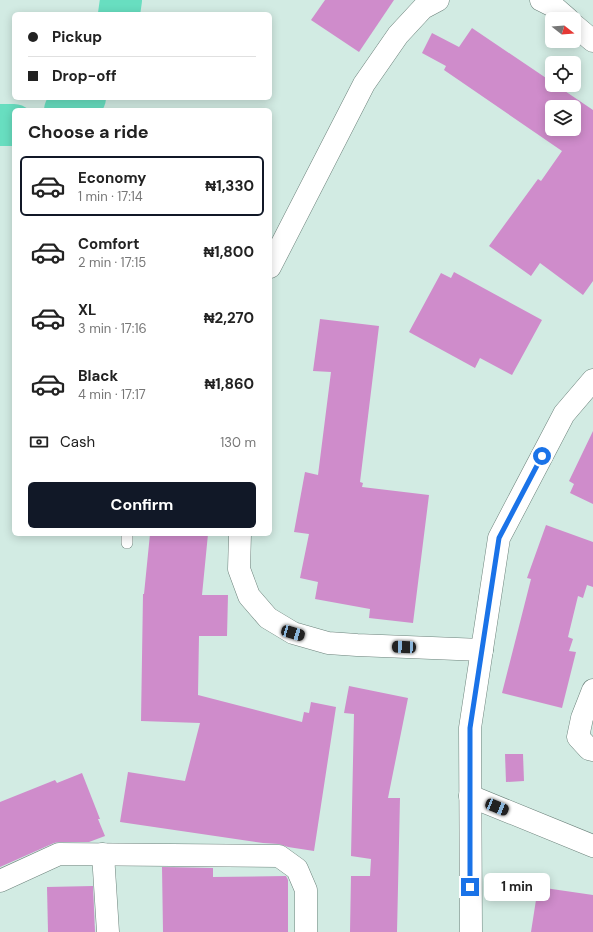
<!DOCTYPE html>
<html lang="en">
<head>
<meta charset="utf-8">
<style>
  body { margin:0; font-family:"DM Sans",sans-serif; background:#f2f2f2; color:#222; height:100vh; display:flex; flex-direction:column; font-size:15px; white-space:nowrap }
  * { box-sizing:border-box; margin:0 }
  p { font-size:13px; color:#767676 }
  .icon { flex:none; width:22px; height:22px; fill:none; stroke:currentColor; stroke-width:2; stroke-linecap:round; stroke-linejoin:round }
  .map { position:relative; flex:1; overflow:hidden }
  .details { position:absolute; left:12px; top:108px; width:260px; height:428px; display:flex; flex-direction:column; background:#fff; border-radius:6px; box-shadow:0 2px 10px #0003 }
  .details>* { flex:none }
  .top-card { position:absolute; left:12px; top:12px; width:260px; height:88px; border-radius:6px; box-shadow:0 2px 10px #0003; display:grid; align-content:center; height:88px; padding:0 16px; background:#fff }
  .needle { width:26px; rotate:107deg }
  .fabs { position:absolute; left:545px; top:12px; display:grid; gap:8px }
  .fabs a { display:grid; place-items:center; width:36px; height:36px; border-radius:6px; background:#fff; box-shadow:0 2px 10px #0003; font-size:20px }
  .end { position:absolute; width:18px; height:18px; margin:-9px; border:5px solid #1a73e8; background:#fff; box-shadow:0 0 0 2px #fff }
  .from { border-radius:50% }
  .bubble { position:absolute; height:28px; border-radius:6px; background:#fff; box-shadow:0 2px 10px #0003; font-size:13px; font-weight:700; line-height:28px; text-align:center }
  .car { position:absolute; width:12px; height:24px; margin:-12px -6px; border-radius:5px; box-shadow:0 0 3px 1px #0007; background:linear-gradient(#222 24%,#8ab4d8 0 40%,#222 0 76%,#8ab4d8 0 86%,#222 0) }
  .top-card b { display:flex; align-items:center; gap:14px; height:38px; font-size:15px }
  .top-card b+b { border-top:1px solid #e0e0e0 }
  .top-card i { width:10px; height:10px; background:#222 }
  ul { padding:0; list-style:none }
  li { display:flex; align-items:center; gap:12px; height:60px; margin:0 8px 6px; padding:0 8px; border:2px solid transparent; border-radius:6px }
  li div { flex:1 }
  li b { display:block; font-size:15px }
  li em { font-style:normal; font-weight:700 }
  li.on { border-color:#111827 }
  li>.icon { width:36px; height:36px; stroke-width:1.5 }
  h2 { padding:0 16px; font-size:18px; line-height:48px }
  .pay { display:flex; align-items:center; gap:10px; height:44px; padding:0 16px; font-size:15px }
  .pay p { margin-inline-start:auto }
  .cta { display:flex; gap:8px; margin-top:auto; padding:8px 16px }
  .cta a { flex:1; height:46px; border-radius:6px; background:#111827; color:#fff; font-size:16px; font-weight:700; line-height:46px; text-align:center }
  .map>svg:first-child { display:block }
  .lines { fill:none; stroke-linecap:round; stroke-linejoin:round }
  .river { stroke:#68dec0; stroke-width:42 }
  .building { fill:#cf8ccb; fill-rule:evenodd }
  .lane-casing { stroke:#6c827b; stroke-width:12 }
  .street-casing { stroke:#6c827b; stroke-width:23 }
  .lane { stroke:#fff; stroke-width:11 }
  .street { stroke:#fff; stroke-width:22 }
  .route { stroke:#1a73e8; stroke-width:5 }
</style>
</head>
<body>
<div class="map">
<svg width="593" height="932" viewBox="0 0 593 932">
  <rect width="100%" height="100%" fill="#d2ebe3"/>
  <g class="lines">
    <g class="river">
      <path d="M119,14l2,-14"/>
      <path d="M65,110l20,-12"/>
      <path d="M0,125h14"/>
    </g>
  </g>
  <g class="building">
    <path d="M325,0h69l-35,52 -48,-32z"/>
    <path d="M472,28l80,54v3h4l37,25v171l-10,14 -43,-32 -9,13 -42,-30 49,-67 3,2 21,-30 -118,-81 2,-4 -24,-13 10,-20 27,14zM552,107h22v22h-22z"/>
    <path d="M454,272l88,48 -30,55 -32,-17 -5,10 -66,-36 32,-59 10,5z"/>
    <path d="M320,319l59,7 -19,156 3,1 -1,4 67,8 -16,128 -44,-5 1,-9 -55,-10 3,-17 -18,-4 9,-44 -15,-2 11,-60 13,3 13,-103 -18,-1z"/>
    <path d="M593,431v73l-23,-11 4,-9 -5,-3z"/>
    <path d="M546,525l47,17v45l-6,-2 -4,13 -5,-2 -10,41 5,2 -4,12 7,1 -14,56 -60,-15 29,-114 -4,-1z"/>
    <path d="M150,534h58l-6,61h26l-1,41h-28l-1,59 104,27 2,-10 5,1 2,-11 25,5 -22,144 -26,-4 -9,-3 -16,-1 -143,-21 8,-50 57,9 15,-58 -59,-2 2,-127h1z"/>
    <path d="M349,686l59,12 -20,100h12l-3,134h-47l1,-56h19l1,-17 -20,-3 3,-142 -10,-1z"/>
    <path d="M505,754h18l1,27 -18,1z"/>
    <path d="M82,773l18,46h-2l7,17 -16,6h-30l-5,1 -54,24v-65l55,-22 2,3z"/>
    <path d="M162,867l51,1v9l73,-1 2,4v52h-125z"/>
    <path d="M93,886l2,46h-47l-1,-45z"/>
    <path d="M538,887l55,8v37h-62z"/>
  </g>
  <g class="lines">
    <defs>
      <path id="lane" d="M127,543v-9"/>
      <g id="street">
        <path d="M541,0l12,6 15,13"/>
        <path d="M574,25l19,16"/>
        <path d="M270,267l94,-183 34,-49 25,-27 15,-8"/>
        <path d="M240,534l-1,35 10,27 19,22 25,15 35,10 29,2 125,5"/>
        <path d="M593,690l-11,28 -4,19 11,12 4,1"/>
        <path d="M470,796l123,50"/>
        <path d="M103,854l5,78"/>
        <path d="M0,881l59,-27 220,2 18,13 9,21v42"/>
        <path d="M471,932l-1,-204 29,-190 65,-124 29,-34"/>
      </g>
    </defs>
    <use href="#lane" class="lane-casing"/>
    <use href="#street" class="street-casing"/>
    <use href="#lane" class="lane"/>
    <use href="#street" class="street"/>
  </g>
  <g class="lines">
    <path class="route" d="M470,887v-159l29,-190 43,-82"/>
  </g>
</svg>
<div class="fabs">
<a><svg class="needle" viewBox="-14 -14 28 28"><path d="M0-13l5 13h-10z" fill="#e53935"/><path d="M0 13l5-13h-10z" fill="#767676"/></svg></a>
<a><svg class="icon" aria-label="locate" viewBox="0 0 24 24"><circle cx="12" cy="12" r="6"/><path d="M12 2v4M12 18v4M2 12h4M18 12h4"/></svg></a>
<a><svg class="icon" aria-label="layers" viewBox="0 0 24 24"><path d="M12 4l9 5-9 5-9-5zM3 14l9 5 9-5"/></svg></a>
</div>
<i class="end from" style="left:542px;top:456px"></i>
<i class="end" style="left:470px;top:887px"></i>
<div class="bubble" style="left:484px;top:873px;width:66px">1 min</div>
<i class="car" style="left:293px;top:633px;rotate:106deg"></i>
<i class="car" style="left:404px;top:647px;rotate:272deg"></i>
<i class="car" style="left:497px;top:807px;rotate:112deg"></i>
<div class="top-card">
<b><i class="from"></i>Pickup</b>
<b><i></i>Drop-off</b>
</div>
<section class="details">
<h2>Choose a ride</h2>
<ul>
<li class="on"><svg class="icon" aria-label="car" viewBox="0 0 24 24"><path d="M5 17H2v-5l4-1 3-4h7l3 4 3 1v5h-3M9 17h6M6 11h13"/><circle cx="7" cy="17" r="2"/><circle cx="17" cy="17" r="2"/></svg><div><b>Economy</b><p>1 min · 17:14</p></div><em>₦1,330</em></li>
<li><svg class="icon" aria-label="car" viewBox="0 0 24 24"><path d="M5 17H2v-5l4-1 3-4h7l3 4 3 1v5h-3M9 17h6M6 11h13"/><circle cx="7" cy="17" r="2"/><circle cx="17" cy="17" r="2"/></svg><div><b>Comfort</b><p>2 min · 17:15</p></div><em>₦1,800</em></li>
<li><svg class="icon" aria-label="car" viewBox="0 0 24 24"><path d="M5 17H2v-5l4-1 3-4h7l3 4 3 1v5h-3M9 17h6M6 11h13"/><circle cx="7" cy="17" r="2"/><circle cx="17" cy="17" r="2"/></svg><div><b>XL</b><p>3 min · 17:16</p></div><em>₦2,270</em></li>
<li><svg class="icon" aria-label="car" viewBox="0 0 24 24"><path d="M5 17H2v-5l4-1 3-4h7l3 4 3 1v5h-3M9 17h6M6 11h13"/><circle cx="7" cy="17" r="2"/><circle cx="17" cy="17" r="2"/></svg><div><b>Black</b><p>4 min · 17:17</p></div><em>₦1,860</em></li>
</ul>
<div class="pay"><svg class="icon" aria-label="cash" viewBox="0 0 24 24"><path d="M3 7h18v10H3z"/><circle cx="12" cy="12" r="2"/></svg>Cash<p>130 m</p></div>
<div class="cta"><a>Confirm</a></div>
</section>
</div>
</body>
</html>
